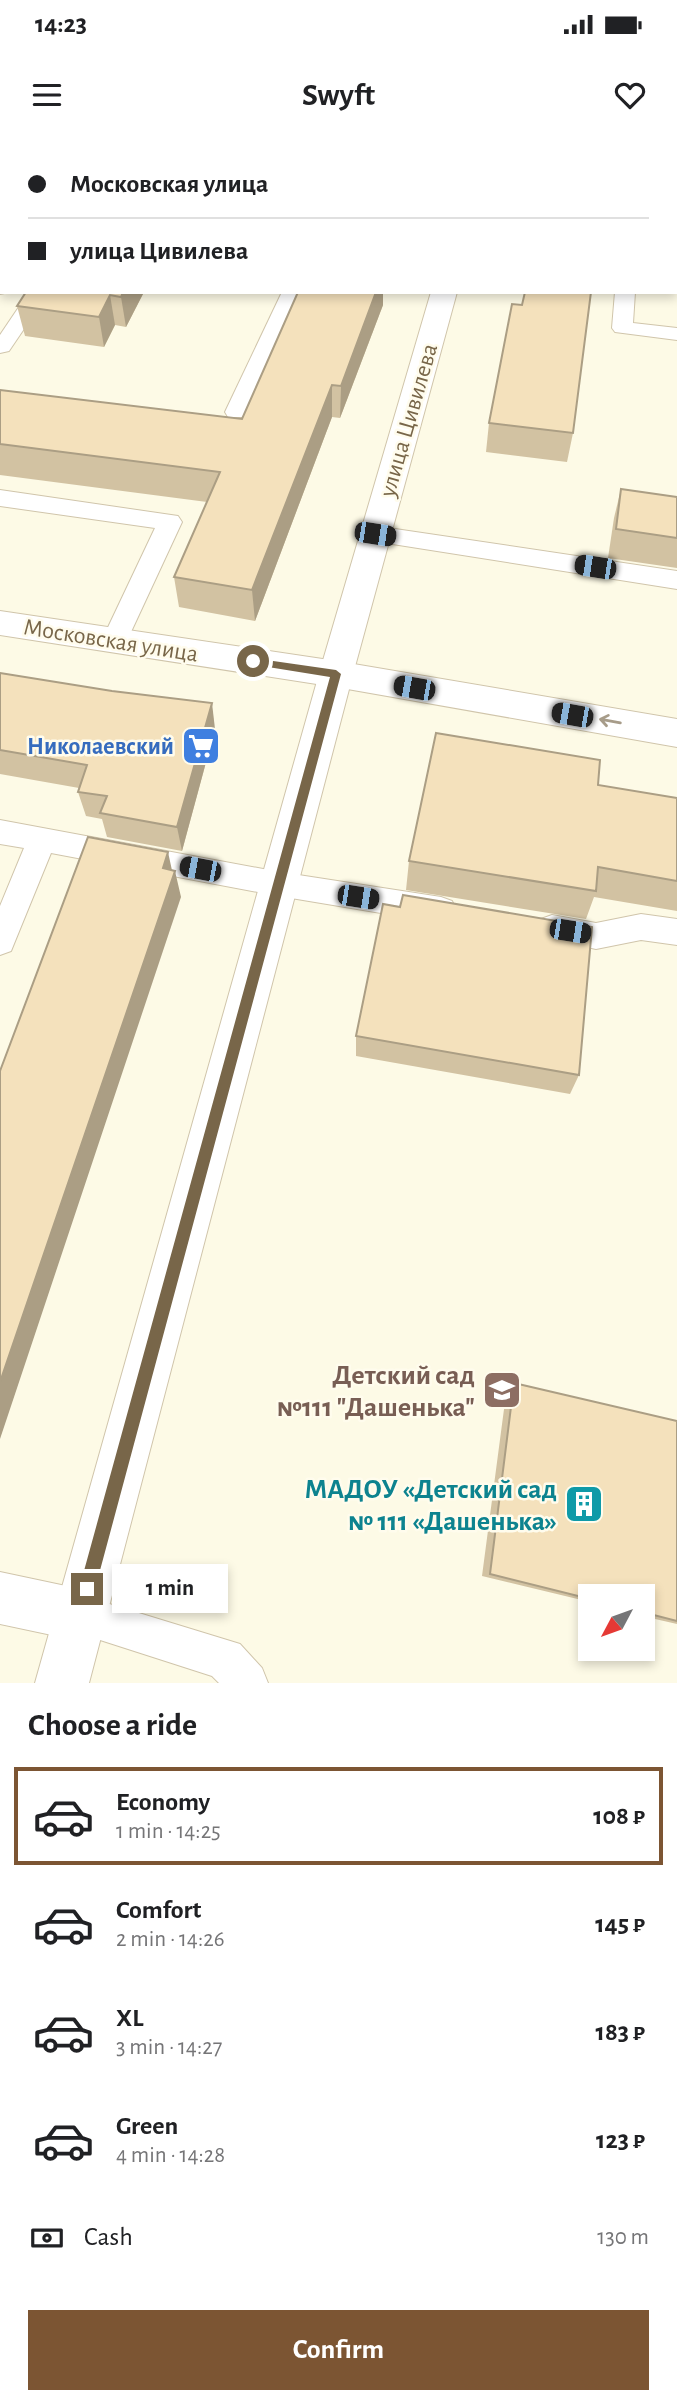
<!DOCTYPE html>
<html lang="en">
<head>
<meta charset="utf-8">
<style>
  body { margin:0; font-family:"Alegreya Sans",sans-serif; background:#f6f6f6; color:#202124; height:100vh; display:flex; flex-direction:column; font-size:26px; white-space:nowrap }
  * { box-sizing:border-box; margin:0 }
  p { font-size:23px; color:#757577 }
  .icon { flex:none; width:38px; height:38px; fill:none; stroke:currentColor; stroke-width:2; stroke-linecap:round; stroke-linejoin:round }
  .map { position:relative; height:1543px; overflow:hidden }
  .details { display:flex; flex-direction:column; background:#fff; flex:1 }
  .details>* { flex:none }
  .top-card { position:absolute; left:0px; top:0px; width:677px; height:154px; box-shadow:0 4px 10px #0003; display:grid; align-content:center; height:154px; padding:0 28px; background:#fff }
  .needle { width:46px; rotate:229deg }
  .buttons { position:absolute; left:578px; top:1444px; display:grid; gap:14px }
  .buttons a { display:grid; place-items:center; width:77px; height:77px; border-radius:0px; background:#fff; box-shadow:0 4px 10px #0003; font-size:35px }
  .end { position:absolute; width:32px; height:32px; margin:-16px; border:9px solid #786649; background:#fff; box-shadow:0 0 0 4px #fff }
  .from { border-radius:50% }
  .bubble { position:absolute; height:49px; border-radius:0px; background:#fff; box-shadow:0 4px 10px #0003; font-size:23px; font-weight:700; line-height:49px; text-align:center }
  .car { position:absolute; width:21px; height:42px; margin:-21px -10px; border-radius:9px; box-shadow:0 0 5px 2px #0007; background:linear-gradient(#222 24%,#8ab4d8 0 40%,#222 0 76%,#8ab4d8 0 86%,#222 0) }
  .top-card b { display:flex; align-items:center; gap:24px; height:66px; font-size:26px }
  .top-card b+b { border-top:2px solid #e0e0e0 }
  .top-card i { width:18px; height:18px; background:#202124 }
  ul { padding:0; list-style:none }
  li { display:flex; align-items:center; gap:21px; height:98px; margin:0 14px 10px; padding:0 14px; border:4px solid transparent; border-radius:0px }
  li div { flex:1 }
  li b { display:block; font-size:26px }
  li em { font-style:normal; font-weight:700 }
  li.active { border-color:#7c5533 }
  li>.icon { width:63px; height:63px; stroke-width:1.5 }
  h2 { padding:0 28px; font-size:32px; line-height:84px }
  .pay { display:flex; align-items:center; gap:18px; height:77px; padding:0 28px; font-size:26px }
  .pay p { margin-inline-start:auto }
  .primary-button { display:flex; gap:14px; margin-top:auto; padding:14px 28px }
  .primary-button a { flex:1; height:80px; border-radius:0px; background:#7c5533; color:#fff; font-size:28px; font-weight:700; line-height:80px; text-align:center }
  .status { display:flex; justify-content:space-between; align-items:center; height:49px; padding:0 35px; background:#fff; direction:ltr }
  .status svg { height:19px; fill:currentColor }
  header { display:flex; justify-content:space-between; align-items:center; height:91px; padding:0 28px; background:#fff; font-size:32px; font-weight:700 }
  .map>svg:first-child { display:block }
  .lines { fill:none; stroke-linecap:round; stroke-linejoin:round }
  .service-casing { stroke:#d0c5ab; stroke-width:2 }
  .minor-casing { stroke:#d0c5ab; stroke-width:2 }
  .tertiary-casing { stroke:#d0c5ab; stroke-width:2 }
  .service { fill:#fff; fill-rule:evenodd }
  .minor { fill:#fff; fill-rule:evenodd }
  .tertiary { fill:#fff; fill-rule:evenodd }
  .wall { fill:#d2c2a2 }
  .shaded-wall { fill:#ab9e84 }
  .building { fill:#f4e1bc; stroke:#ab9e84; stroke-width:2 }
  .oneway { stroke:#a79c89 }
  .route { fill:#786649 }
  .labels { text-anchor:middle; stroke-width:5; stroke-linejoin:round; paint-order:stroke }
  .street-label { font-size:24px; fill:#786649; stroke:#fffced }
  .shop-label { font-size:24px; font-weight:bold; fill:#366cbe; stroke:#fffced; text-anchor:end }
  .near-education-label { font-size:28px; font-weight:bold; fill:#785e54; stroke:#fffced; text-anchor:end }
  .near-culture-label { font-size:28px; font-weight:bold; fill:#0d838f; stroke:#fffced; text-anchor:end }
</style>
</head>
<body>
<div class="status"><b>14:23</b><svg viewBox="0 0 49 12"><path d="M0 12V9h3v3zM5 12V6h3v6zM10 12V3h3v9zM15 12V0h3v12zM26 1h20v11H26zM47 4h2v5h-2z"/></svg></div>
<header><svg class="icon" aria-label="menu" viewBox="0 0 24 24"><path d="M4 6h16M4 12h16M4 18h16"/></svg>Swyft<svg class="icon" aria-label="heart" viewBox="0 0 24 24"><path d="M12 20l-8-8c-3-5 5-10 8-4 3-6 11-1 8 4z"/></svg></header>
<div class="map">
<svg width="677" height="1543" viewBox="0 0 677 1543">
  <rect width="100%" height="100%" fill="#fdfae6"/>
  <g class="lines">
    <defs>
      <g id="service">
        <path d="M0,142l2,10h7l-9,2z"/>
        <path d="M29,152h20l-40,59 -9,2v-18z"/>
        <path d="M282,152h20l-55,120 -3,5h-16l-3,-5z"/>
        <path d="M615,152h20l-2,31 44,5v12l-62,-8 -3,-4z"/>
        <path d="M0,350l178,26 4,6 -58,125 -9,2 -9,-2 -4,-7 53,-112 -155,-22z"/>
        <path d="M375,386l302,45v18l-310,-49 -4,-6 4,-6z"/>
        <path d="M0,680l279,52 162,25 11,4 4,9 -4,9 -11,4 -162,-27 -228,-43 -40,98 -11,4v-49l24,-58 -24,-4z"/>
        <path d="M641,774l36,5v26l-36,-5 -45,9 -55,-12 -4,-9 4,-9 11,-4 44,8z"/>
        <path d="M80,1455l160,49 22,24 6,15h-49l-7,-7 -146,-47 -6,-14 6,-14z"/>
      </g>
      <g id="minor">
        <path d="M0,471l336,50 341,58v28l-341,-60 -336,-52z"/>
        <path d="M0,1432l80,17 19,7 7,19 -7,19 -19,7 -80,-17z"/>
      </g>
      <g id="tertiary">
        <path d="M477,0h22l-23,2z"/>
        <path d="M431,152h26l-104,382 -264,1009h-54l284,-1009z"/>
      </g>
    </defs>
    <use href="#service" class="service-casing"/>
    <use href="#minor" class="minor-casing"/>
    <use href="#tertiary" class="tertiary-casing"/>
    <use href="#service" class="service"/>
    <use href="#minor" class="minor"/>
    <use href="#tertiary" class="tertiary"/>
  </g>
  <g class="wall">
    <path d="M0,0h118l-1,2h-115v121h-2z"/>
    <path d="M26,152h118l-18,35 -11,-2 -11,22 -79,-11 -8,-30z"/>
    <path d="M298,152h85v13l-43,113 -8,-1 -77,204 -76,-14 -5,-30 33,-75 -207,-27v-85l242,29z"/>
    <path d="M522,165l51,128 -6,29 -81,-10 3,-29z"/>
    <path d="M621,349l56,8v71l-69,-10 6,-40z"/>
    <path d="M0,533l215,56 -33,122 -75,-14 -5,-18 -16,-3 -8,-24 1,-4 -79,-14z"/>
    <path d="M598,645l79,13v113l-83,-14 -8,22 -180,-29 3,-29z"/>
    <path d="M400,767l179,168 -9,19 -214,-38v-20z"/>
    <path d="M514,1243l163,38v203l-35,-8v-20h-52v6l-108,-26 24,-182z"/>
  </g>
  <g class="shaded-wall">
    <path d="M94,0h24l-1,2h-23z"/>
    <path d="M397,0h11l-1,2h-11z"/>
    <path d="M123,152h21l-18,35 -5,-30z"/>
    <path d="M376,152h7v13l-43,113 1,-32z"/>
    <path d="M110,155l5,30 -11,22 -5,-30z"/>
    <path d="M332,245v32l-77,204 -3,-31z"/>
    <path d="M212,563l3,26 -33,122 -5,-24z"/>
    <path d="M168,712l5,23 2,-4 6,26 -181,542v-57z"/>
  </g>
  <g class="building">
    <path d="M0,0h77l-1,2h-74v92l-2,-1z"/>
    <path d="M339,0h58l-1,2h-58z"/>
    <rect x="567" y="0" width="78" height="2"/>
    <path d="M26,152h97l-2,5 -11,-2 -11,22 -82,-11z"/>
    <path d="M298,152h78l-35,94 -9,-1 -80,205 -78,-13 46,-105 -220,-28v-54l242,29z"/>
    <path d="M525,152h66l-18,141 -84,-10 23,-119 10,1z"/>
    <path d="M621,349l56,8v41l-61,-9z"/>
    <path d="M0,533l112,18 100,12 -35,124 -77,-14 7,-17 -29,-4 9,-27 -87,-15z"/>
    <path d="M436,593l164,27 -2,25 79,13v83l-79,-14 -2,24 -187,-30z"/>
    <path d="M88,697l80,15 -5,16 12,3 -175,511v-311z"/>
    <path d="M403,755l189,32 -13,148 -223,-39 27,-132 17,3z"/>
    <path d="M514,1243l163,38v200l-35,-9v-16h-52v3l-100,-25z"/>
  </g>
  <defs><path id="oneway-shaft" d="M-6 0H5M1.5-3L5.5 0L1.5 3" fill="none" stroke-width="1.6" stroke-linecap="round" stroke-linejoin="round" transform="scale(1.75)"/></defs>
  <use class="oneway" href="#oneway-shaft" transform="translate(610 581) rotate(-170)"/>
  <path class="route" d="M253,518l83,12 5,4 -246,915 -2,5 -6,2 -5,-2 -3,-5 251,-912 -81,-13 -1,-3z"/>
  <defs>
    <symbol id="supermarket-square" viewBox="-11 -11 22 22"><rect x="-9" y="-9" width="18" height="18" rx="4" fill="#3f7fe0" stroke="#fffced"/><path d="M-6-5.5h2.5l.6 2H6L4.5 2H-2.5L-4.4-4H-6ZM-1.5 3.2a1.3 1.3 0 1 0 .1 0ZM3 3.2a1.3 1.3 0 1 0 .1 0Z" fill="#fff"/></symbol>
    <symbol id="school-square" viewBox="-11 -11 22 22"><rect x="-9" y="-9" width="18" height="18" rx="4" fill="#8d6e63" stroke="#fffced"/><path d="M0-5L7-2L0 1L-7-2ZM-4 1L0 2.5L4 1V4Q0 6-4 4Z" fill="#fff"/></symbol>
    <symbol id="building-square" viewBox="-11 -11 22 22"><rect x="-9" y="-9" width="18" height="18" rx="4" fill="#0f9aa8" stroke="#fffced"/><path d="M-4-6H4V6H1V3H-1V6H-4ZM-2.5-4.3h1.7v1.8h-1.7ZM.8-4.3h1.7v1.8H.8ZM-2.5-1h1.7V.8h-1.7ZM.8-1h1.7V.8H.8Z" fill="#fff"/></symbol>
  </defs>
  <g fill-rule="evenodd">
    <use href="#supermarket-square" x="179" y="584" width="44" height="44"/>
    <use href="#school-square" x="480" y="1228" width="44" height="44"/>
    <use href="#building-square" x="562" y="1342" width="44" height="44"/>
  </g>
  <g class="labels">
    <g class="street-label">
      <text transform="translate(408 280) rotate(-74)" y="8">улица Цивилева</text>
      <text transform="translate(111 500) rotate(9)" y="8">Московская улица</text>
    </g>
    <g class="shop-label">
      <text x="174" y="614">Николаевский</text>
    </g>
    <g class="near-education-label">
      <text x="475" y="1244">Детский сад<tspan x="475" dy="32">№111 "Дашенька"</tspan></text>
    </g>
    <g class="near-culture-label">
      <text x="557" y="1358">МАДОУ «Детский сад<tspan x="557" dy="32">№ 111 «Дашенька»</tspan></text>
    </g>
  </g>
</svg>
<div class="buttons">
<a><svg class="needle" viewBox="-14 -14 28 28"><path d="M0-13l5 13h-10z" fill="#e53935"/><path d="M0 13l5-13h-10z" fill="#757577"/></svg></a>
</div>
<i class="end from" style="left:253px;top:521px"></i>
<i class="end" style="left:87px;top:1449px"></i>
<div class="bubble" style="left:112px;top:1424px;width:116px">1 min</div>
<i class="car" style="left:375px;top:394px;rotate:99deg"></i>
<i class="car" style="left:595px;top:427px;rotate:279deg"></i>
<i class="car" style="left:414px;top:548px;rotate:280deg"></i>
<i class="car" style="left:572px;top:575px;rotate:280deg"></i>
<i class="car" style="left:200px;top:729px;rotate:281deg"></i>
<i class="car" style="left:358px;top:757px;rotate:99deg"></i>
<i class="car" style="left:570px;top:791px;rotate:99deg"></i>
<div class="top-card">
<b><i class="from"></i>Московская улица</b>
<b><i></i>улица Цивилева</b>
</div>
</div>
<section class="details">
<h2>Choose a ride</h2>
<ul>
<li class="active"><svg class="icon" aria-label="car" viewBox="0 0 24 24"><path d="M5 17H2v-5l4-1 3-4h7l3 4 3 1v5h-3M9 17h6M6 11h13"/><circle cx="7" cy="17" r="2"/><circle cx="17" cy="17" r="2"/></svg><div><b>Economy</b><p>1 min · 14:25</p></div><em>108 ₽</em></li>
<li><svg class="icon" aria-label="car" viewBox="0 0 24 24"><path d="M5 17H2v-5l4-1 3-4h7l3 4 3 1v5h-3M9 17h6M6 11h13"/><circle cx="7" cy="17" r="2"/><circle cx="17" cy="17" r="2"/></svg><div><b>Comfort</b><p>2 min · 14:26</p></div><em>145 ₽</em></li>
<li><svg class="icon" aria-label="car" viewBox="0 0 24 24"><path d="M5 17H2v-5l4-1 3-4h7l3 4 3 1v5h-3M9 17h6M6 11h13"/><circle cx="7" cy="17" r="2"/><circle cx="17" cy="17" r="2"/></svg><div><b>XL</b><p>3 min · 14:27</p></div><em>183 ₽</em></li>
<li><svg class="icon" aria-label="car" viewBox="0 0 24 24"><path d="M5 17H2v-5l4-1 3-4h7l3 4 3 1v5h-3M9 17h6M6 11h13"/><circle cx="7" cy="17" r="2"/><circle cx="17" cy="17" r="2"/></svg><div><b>Green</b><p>4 min · 14:28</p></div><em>123 ₽</em></li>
</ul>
<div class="pay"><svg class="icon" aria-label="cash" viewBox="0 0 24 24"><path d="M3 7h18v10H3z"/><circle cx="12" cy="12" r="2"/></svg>Cash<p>130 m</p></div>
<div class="primary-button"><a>Confirm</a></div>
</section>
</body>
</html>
